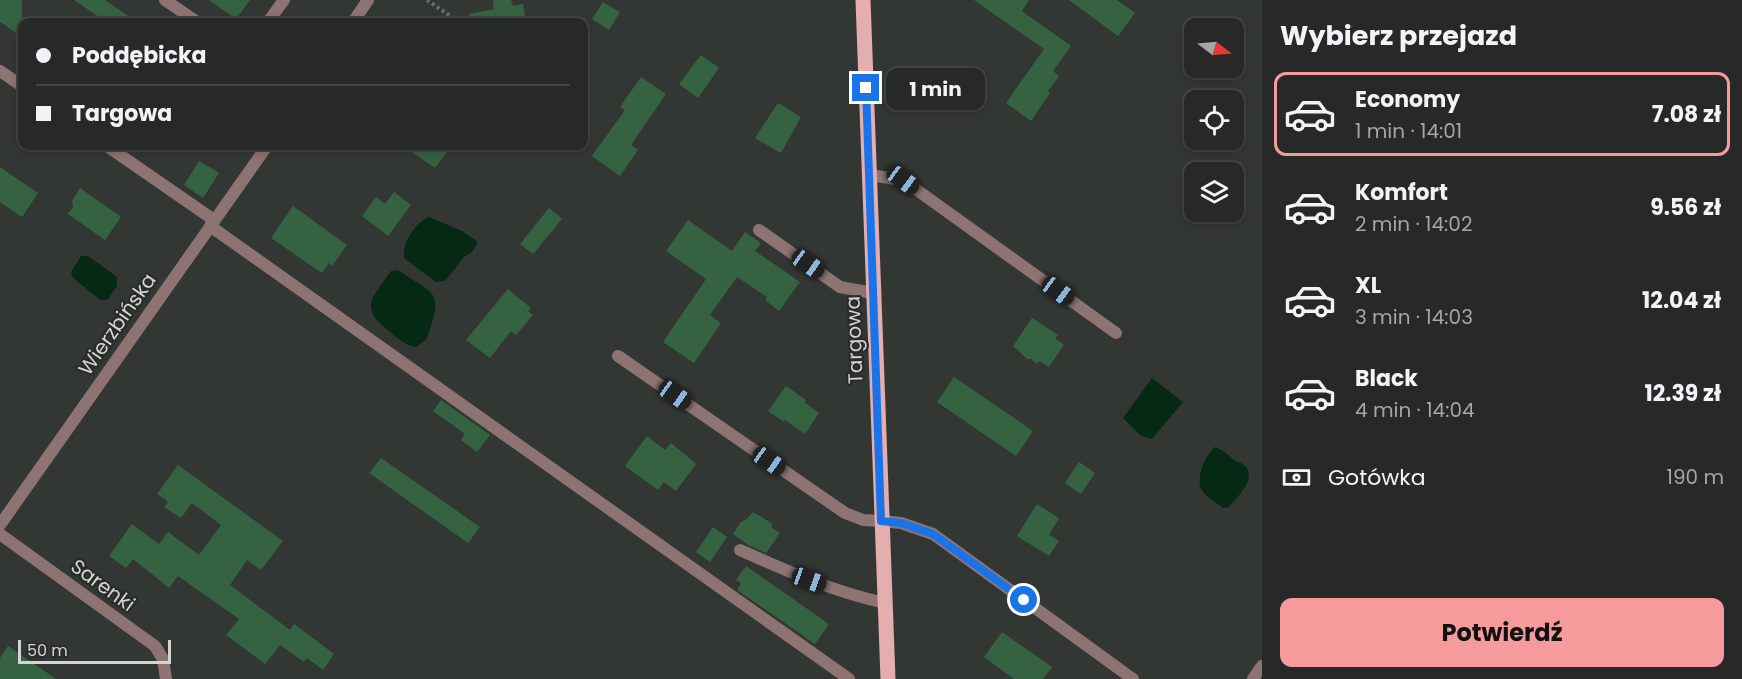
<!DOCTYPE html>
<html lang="pl">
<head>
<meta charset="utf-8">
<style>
  body { margin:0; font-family:Poppins,sans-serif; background:#323533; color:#f1f3f6; height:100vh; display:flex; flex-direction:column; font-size:22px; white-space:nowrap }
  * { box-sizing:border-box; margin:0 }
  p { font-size:20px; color:#a4a6a7 }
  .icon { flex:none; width:33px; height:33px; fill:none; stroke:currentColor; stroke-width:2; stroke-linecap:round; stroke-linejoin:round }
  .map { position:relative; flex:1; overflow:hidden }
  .panel { display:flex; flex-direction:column; background:#262927; width:480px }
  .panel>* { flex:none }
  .hud { position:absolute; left:18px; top:18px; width:570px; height:132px; border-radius:12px; box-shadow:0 3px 9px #0003,0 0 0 2px #424544; display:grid; align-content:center; height:132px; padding:0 18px; background:#262927 }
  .needle { width:39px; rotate:106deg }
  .controls { position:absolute; left:1184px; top:18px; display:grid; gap:12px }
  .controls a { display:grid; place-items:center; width:60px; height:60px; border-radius:12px; background:#262927; box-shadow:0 3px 9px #0003,0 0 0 2px #424544; font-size:30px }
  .scale { position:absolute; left:18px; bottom:15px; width:153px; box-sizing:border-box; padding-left:6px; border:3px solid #d3d5d4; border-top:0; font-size:16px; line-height:21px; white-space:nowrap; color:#d3d5d4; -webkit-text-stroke:4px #292d2a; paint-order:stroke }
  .end { position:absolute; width:27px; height:27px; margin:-14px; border:8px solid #1a73e8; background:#fff; box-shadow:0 0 0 3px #fff }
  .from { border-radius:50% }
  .bubble { position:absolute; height:42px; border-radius:12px; background:#262927; box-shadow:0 3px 9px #0003,0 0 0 2px #424544; font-size:20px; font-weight:700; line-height:42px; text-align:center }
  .car { position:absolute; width:18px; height:36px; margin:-18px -9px; border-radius:8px; box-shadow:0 0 4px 2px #0007; background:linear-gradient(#222 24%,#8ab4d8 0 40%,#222 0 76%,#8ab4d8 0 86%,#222 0) }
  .hud b { display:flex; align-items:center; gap:21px; height:57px; font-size:22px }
  .hud b+b { border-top:2px solid #424544 }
  .hud i { width:15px; height:15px; background:#f1f3f6 }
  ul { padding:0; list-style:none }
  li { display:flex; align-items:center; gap:18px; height:84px; margin:0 12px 9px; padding:0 6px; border:3px solid transparent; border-radius:12px }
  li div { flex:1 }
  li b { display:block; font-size:22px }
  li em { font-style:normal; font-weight:700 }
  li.on { border-color:#f59b9b }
  li>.icon { width:54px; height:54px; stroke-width:1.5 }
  h2 { padding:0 18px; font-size:27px; line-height:72px }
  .pay { display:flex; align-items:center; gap:15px; height:66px; padding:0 18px; font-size:22px }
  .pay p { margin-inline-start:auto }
  .action { display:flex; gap:12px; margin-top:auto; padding:12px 18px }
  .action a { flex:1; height:69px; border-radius:12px; background:#f59b9b; color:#111; font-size:24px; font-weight:700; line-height:69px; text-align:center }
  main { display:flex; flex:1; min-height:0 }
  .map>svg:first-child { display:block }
  .water { fill:#052912 }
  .building { fill:#356341 }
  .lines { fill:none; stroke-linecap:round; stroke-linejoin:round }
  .path { stroke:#696d6a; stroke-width:4; stroke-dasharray:3 3; stroke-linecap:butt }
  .service { stroke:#8d7372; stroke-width:12 }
  .minor { stroke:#8d7372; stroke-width:12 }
  .tertiary { stroke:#8d7372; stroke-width:12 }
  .primary { stroke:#e4aeae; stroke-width:15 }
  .route { stroke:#1a73e8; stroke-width:8 }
  .labels { text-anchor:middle; stroke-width:4.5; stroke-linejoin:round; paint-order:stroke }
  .street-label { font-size:20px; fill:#d3d5d4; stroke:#292d2a }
</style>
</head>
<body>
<main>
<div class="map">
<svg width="1262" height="679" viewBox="0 0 1262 679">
  <rect width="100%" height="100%" fill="#333734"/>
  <g class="water">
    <path d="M429,217l33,14 16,11 -6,10 -8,5 -19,24 -9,1 -32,-24c-2,-15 11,-35 25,-41z"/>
    <path d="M81,256h7l29,21v9l-10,14h-7l-27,-22 -2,-6z"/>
    <path d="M398,270c40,27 45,20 29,69l-11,8c-12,-2 -19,-9 -28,-17 -30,-24 -15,-32 3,-59z"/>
    <path d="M1152,378l31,24 -31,37 -11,-3 -18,-18z"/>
    <path d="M1215,447c8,3 12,7 19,13 4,2 9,3 12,7 10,13 -9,30 -17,40l-7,1c-5,-6 -14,-10 -19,-16 -9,-12 2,-37 12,-45z"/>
  </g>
  <g class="building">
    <path d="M0,0h22v37l-22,-15z"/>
    <path d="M74,0h31l32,22h-31z"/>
    <path d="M209,0h41l-14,19z"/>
    <path d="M493,0h18l2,6 10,-2 3,18h-57v-8l25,-5z"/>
    <path d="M974,0h55l-7,11 49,35 -18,25 6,5 -11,15 2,2 -19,28 -25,-18 38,-54z"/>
    <path d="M1069,0h48l18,13 -17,23z"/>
    <path d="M603,2l17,10 -11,18 -17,-11z"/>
    <path d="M701,55l18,13 -21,30 -19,-14z"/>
    <path d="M641,77l25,17 -35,51 7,5 -18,26 -28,-20 33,-46 -5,-3z"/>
    <path d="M778,103l23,14 -20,36 -26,-15z"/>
    <path d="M403,146h48l-16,22z"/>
    <path d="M199,161l20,12 -16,25 -19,-13z"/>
    <path d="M0,167l38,26 -16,24 -22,-15z"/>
    <path d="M80,188l41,29 -16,23 -37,-26 5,-7 -1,-6z"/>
    <path d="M394,192l17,13 -23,31 -26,-20 14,-19 9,7z"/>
    <path d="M293,206l54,39 -15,21 -3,-3 -7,10 -51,-35z"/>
    <path d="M549,208l13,11 -29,35 -13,-10z"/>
    <path d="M688,220l44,31 13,-19 16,11 -6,8 45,31 -21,29 -14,-11 2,-3 -30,-20 -27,38 11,8 -27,40 -31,-21 43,-63 -40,-28z"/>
    <path d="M508,289l23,19 -3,3 5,4 -17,20 -5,-4 -21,27 -24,-18z"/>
    <path d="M1032,318l26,17 -3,3 9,7 -15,22 -10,-6 -2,3 -6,-5h-4l-14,-13z"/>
    <path d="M954,377l79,54 -17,25 -79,-54z"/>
    <path d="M786,386l20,14 -2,2 15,11 -14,21 -20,-14 -1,2 -16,-11z"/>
    <path d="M441,400l49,35 -13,17 -16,-12 4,-6 -32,-23z"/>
    <path d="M647,436l18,14 6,-7 25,21 -20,27 -12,-9 -6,8 -33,-24z"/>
    <path d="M381,458l99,69 -12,16 -99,-70z"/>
    <path d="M1079,462l16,11 -14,21 -16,-11z"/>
    <path d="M178,465l105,76 -22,29 -14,-10 -17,25 60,45 4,-6 40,30 -11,16 -16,-12 -3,4 -24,-17 -15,19 -39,-29 13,-16 -61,-43 -9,12 -36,-29 -7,9 -17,-12 23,-32 27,20 9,-12 31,23 22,-30 -29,-22 -11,15 -17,-11 4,-5 -11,-8z"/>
    <path d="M1037,504l22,14 -10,17 10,6 -10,15 -32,-20z"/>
    <path d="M753,512l20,12 -2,3 9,6 -14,20 -18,-8 -15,-11 8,-12 6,-3z"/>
    <path d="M713,527l14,10 -17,25 -14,-10z"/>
    <path d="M746,566l83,58 -14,20 -78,-54 4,-7 -5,-3z"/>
    <path d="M1002,632l50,35 -9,12h-29l-30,-22z"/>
    <path d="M8,646l48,33h-56v-21z"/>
  </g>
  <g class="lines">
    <path class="path" d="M427,0l32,22"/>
    <g class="service">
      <path d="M165,0l32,22"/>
      <path d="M268,22l16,-22"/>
      <path d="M869,175l34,5 213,153"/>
      <path d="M210,226l639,453"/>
      <path d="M759,230l81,57 33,6"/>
      <path d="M618,356l227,157 18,7 18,1"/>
      <path d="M740,550c47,21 94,42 145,53"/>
    </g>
    <g class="minor">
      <path d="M0,71l22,15"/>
      <path d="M107,146l107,74"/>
      <path d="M881,521l20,2 32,11 200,145"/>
      <path d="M0,534l155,112 8,13 3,20"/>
      <path d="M1253,679l9,-13"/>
    </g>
    <g class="tertiary">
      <path d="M353,22l15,-22"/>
      <path d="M0,525l267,-379"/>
    </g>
    <path class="primary" d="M863,0l25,679"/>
  </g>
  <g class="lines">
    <path class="route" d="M866,88l15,433 20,2 32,11 91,66"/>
  </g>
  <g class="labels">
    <g class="street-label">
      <text transform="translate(117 324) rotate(-55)" y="7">Wierzbińska</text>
      <text transform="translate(854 340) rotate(-92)" y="7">Targowa</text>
      <text transform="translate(103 585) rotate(36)" y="7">Sarenki</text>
    </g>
  </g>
</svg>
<div class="controls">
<a><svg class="needle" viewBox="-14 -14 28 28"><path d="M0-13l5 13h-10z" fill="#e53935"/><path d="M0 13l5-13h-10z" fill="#a4a6a7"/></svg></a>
<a><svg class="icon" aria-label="locate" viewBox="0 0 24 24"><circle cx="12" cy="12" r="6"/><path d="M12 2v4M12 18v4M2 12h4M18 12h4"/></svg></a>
<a><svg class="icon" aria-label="layers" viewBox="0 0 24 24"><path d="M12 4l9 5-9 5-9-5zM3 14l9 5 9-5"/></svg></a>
</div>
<div class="scale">50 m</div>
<i class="end from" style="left:1024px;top:600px"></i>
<i class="end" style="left:866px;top:88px"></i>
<div class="bubble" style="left:886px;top:68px;width:99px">1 min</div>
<i class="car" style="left:903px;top:180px;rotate:126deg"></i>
<i class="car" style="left:808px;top:264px;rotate:125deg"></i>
<i class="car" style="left:1058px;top:291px;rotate:126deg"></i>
<i class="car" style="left:675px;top:395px;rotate:125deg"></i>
<i class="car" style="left:769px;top:461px;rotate:125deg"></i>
<i class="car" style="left:809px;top:580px;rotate:110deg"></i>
<div class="hud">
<b><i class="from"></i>Poddębicka</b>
<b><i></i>Targowa</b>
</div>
</div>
<section class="panel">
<h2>Wybierz przejazd</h2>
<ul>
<li class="on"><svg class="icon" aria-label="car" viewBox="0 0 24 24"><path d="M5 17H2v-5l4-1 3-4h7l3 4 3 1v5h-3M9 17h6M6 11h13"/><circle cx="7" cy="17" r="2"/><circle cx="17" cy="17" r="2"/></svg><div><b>Economy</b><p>1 min · 14:01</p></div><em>7.08 zł</em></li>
<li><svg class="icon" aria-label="car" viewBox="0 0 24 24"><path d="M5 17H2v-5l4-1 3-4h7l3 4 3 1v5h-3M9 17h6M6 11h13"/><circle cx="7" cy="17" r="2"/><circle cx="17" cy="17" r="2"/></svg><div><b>Komfort</b><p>2 min · 14:02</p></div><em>9.56 zł</em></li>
<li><svg class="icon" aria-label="car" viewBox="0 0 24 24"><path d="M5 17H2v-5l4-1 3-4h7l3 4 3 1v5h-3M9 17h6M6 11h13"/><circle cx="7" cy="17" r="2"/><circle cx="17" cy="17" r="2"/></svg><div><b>XL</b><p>3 min · 14:03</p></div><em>12.04 zł</em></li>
<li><svg class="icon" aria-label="car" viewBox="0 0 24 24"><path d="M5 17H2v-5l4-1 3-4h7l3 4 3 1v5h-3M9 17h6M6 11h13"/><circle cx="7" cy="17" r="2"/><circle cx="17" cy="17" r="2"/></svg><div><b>Black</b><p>4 min · 14:04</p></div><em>12.39 zł</em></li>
</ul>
<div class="pay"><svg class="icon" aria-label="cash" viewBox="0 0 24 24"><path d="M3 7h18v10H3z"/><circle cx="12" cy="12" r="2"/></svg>Gotówka<p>190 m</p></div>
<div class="action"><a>Potwierdź</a></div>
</section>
</main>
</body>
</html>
